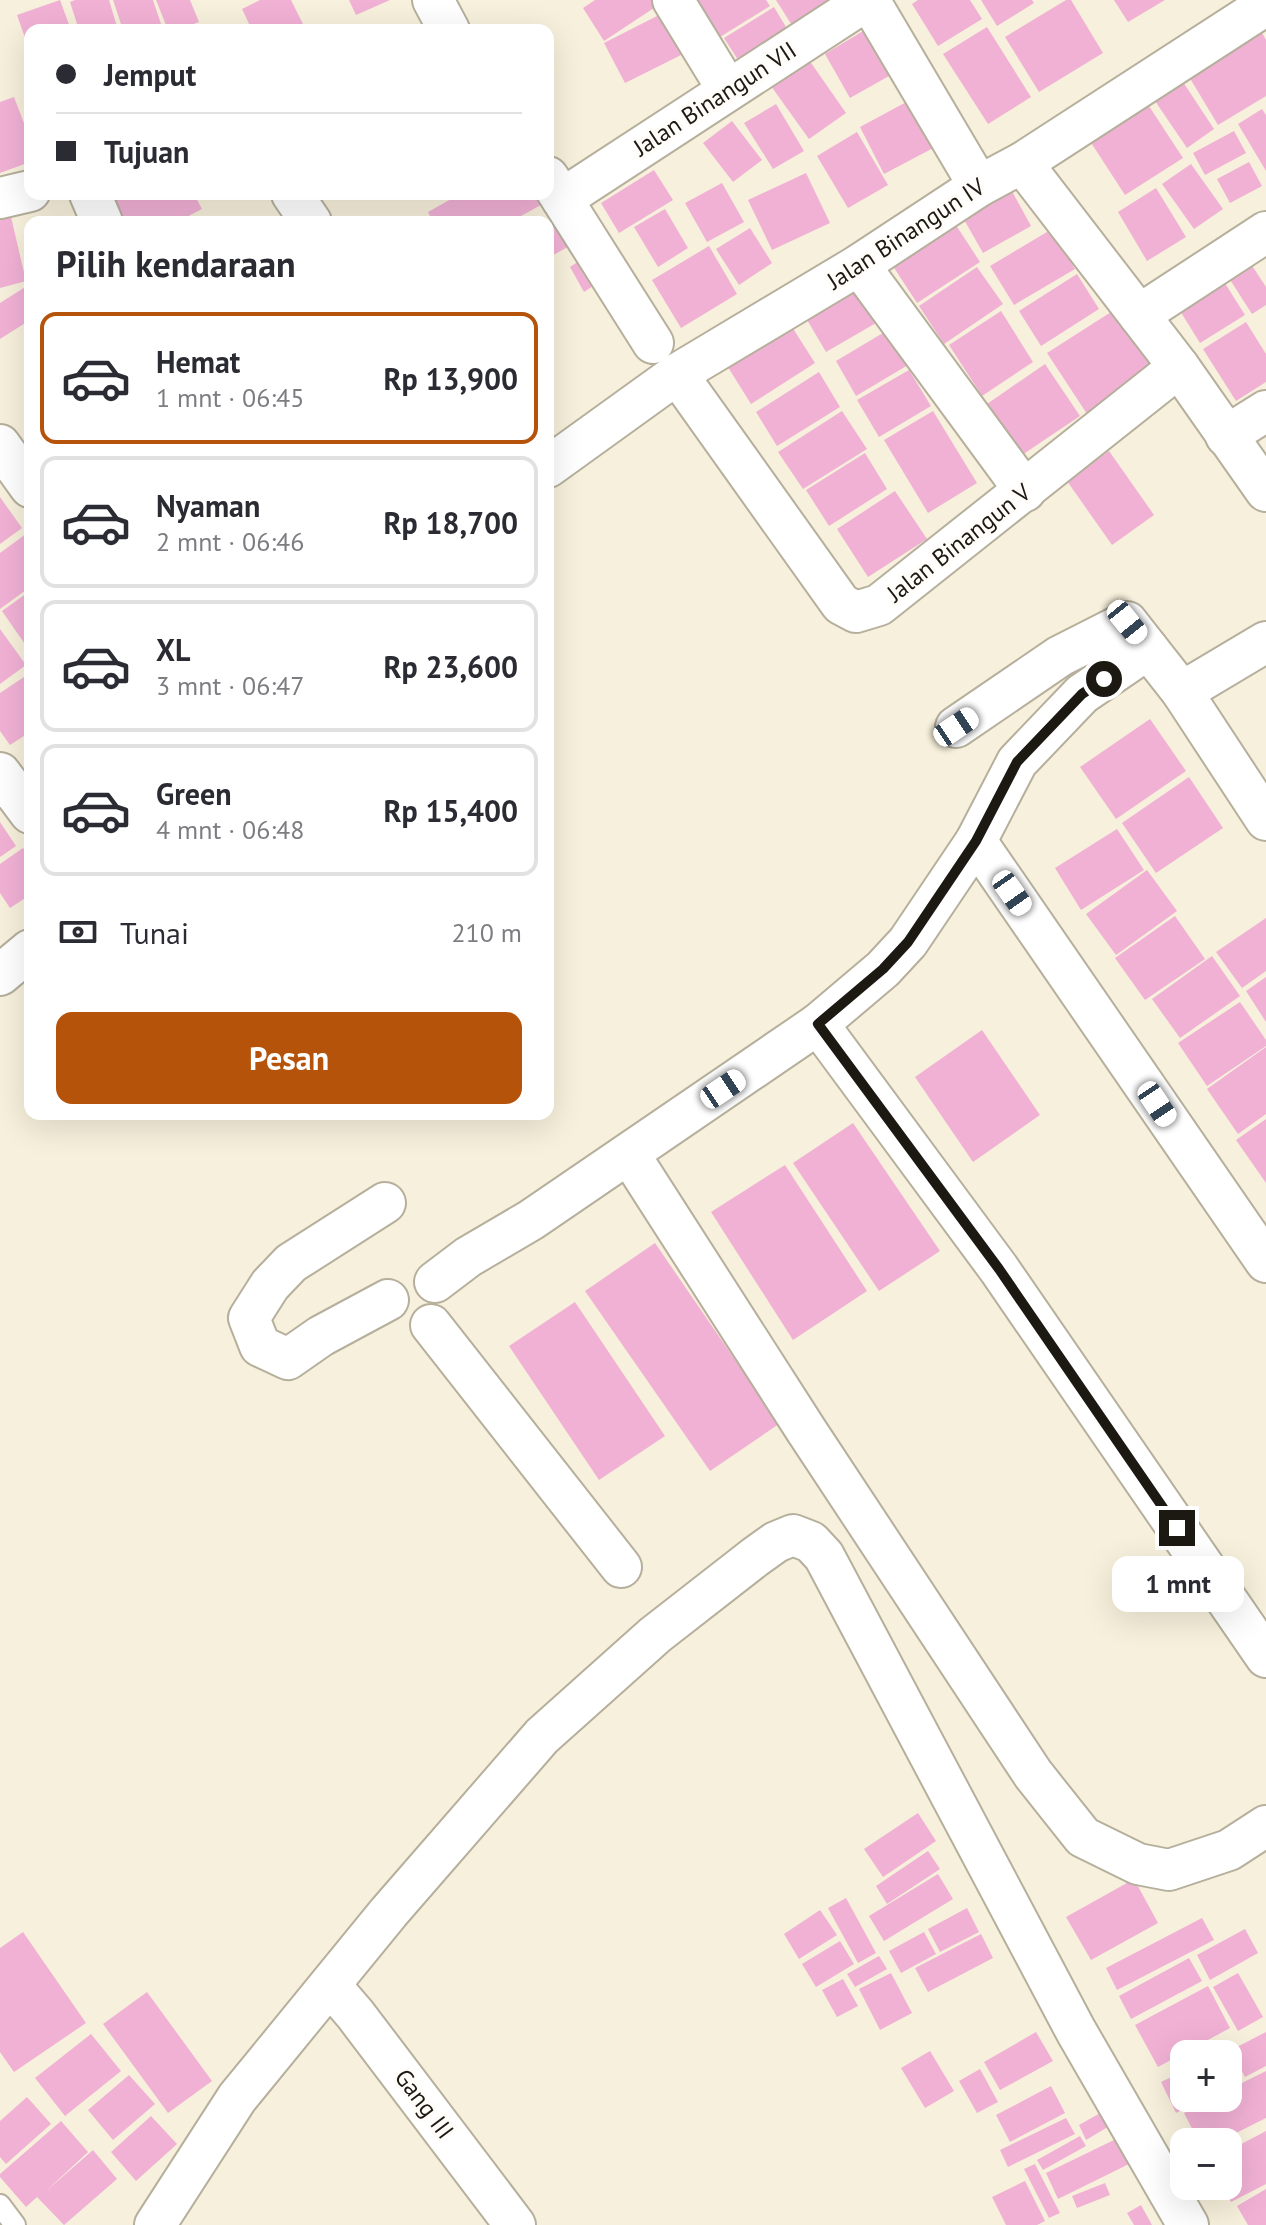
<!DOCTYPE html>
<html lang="id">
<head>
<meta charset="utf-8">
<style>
  body { margin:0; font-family:"PT Sans",sans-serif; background:#f2f2f3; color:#2b2b33; height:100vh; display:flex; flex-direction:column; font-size:30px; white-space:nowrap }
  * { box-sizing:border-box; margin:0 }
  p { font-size:26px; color:#7c7c81 }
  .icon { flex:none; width:44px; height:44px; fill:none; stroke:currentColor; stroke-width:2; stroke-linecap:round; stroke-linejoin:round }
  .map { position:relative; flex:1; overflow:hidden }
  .details { position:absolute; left:24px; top:216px; width:530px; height:904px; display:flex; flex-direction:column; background:#fff; border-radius:16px; box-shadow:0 8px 32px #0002 }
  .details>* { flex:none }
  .top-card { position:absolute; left:24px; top:24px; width:530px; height:176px; border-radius:16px; box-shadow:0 8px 32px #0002; display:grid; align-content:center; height:176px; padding:0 32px; background:#fff }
  .buttons { position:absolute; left:1170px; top:2040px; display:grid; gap:16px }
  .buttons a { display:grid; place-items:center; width:72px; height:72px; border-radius:16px; background:#fff; box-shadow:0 8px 32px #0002; font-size:40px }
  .end { position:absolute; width:36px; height:36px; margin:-18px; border:10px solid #1c1912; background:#fff; box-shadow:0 0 0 4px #fff }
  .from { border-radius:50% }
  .bubble { position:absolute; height:56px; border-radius:16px; background:#fff; box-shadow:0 8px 32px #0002; font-size:26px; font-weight:700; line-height:56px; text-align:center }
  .car { position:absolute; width:24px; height:48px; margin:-24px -12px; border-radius:10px; box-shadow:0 0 6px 2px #0007; background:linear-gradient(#fff 24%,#345 0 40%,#fff 0 76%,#345 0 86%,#fff 0) }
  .top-card b { display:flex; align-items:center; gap:28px; height:76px; font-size:30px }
  .top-card b+b { border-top:2px solid #e1e1e2 }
  .top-card i { width:20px; height:20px; background:#2b2b33 }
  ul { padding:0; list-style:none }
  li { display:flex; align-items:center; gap:24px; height:132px; margin:0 16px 12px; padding:0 16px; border:4px solid #e1e1e2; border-radius:16px }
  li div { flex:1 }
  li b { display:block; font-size:30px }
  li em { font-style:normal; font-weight:700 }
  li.selected { border-color:#b45309 }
  li>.icon { width:72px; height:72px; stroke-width:1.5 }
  h2 { padding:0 32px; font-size:36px; line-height:96px }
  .pay { display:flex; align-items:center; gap:20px; height:88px; padding:0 32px; font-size:30px }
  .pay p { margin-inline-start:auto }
  .cta { display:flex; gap:16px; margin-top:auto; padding:16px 32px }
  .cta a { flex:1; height:92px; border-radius:16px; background:#b45309; color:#fff; font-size:32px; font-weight:700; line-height:92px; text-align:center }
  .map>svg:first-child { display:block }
  .building { fill:#f1b1d5 }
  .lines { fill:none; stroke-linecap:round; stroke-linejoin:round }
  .lane-casing { stroke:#b5af9c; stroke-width:24 }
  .street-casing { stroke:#b5af9c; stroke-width:44 }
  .lane { stroke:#fff; stroke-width:20 }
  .street { stroke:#fff; stroke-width:40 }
  .route { stroke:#1c1912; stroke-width:10 }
  .labels { text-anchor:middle; stroke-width:7; stroke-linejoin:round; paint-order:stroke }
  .street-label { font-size:24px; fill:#1c1912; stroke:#fffdf9 }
</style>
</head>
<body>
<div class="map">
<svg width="1266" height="2225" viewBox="0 0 1266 2225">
  <rect width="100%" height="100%" fill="#f7f0dc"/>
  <g class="building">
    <path d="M60,0l11,30h-41v22l-13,-37z"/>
    <path d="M75,0h34l9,30h-39l-9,-28z"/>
    <path d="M113,0h40l10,30h-40z"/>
    <path d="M156,0h34l9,22 -22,8h-9z"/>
    <path d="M260,0h31l15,30h-54l-10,-21z"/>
    <path d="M349,0h41l-34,15z"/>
    <path d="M595,0h58l4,6 -53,35 -21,-33z"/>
    <path d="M698,0h68l4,6 -50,31z"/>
    <path d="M776,0h60l-43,27z"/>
    <path d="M918,0h52l12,19 -44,27 -26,-42z"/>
    <path d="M981,0h51l2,3 -37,23z"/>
    <path d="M1066,0h5l32,53 -64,39 -34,-55z"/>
    <path d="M1114,0h51l-37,22z"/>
    <path d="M774,7l15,25 -49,31 -16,-25z"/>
    <path d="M663,13l20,41 -58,29 -21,-40z"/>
    <path d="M987,27l44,70 -43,27 -45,-70z"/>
    <path d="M863,31l26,45 -39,22 -25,-44z"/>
    <path d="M1261,31l5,9v56l-48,29 -30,-50z"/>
    <path d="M809,60l37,53 -37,26 -38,-53z"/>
    <path d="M1183,82l31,47 -27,19 -32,-47z"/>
    <path d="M14,97l16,42v23l-30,11v-71z"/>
    <path d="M912,99l25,47 -53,28 -24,-47z"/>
    <path d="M1145,100l38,58 -58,37 -37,-57z"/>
    <path d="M776,104l28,47 -31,18 -29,-46z"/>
    <path d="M1262,109l4,6v56l-28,-47z"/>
    <path d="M732,121l30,39 -29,22 -30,-39z"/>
    <path d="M1234,131l12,22 -41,22 -12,-22z"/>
    <path d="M857,132l31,53 -40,23 -31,-52z"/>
    <path d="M1249,162l13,24 -32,17 -13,-24z"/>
    <path d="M1191,164l32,45 -29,20 -32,-45z"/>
    <path d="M654,170l19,30 -54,33 -18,-30z"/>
    <path d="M806,173l24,50 -58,27 -24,-50z"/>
    <path d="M1007,182l24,44 -48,27 -25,-44z"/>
    <path d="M722,183l22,39 -37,20 -22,-39z"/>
    <path d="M1156,188l30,49 -39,24 -29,-49z"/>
    <path d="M113,194h81l8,15 -25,13h-60l-12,-24z"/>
    <path d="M460,194h75l6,11 -31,17h-77l-5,-10z"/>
    <path d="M665,209l23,39 -30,19 -24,-40z"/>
    <path d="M950,216l30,46 -63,41 -30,-46z"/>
    <path d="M11,217l15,64 -26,7v-68z"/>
    <path d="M559,220l14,24 -25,14v-31z"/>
    <path d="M750,228l22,35 -33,22 -23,-36z"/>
    <path d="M1052,229l23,40 -61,36 -24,-39z"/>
    <path d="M709,246l28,48 -56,34 -29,-48z"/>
    <path d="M579,261l14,25 -9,6 -14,-25z"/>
    <path d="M1249,261l17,26v18l-14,9 -25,-39z"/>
    <path d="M977,267l26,37 -59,40 -25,-38z"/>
    <path d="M1216,269l29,46 -45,28 -28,-45z"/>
    <path d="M1077,274l22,35 -58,37 -22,-35z"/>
    <path d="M30,284v36l-30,19v-36z"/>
    <path d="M856,288l20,35 -50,29 -20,-34z"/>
    <path d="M1122,305l41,64 -74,48 -42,-64z"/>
    <path d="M1001,311l32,51 -51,34 -33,-51z"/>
    <path d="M785,316l30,47 -64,41 -30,-48z"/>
    <path d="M1246,322l20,32v28l-30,19 -33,-52z"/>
    <path d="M888,330l20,35 -52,31 -20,-35z"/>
    <path d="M1045,364l35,52 -58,39 -35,-51z"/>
    <path d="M909,370l22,36 -52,31 -22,-37z"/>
    <path d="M819,372l21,35 -63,39 -21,-34z"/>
    <path d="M842,411l25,38 -64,40 -25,-37z"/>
    <path d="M933,411l44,72 -49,30 -44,-73z"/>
    <path d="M1109,451l45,64 -42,30 -45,-64z"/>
    <path d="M865,453l22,36 -58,37 -23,-36z"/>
    <path d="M895,491l32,48 -59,38 -31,-48z"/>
    <path d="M0,497l22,31 -22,16z"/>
    <path d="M26,534l4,5v48l-30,22v-56z"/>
    <path d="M30,591v54l-3,2 -25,-36z"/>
    <path d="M0,629l26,36 -26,19z"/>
    <path d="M30,673v59l-20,13 -10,-14v-38z"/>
    <path d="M1150,719l36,52 -70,48 -36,-52z"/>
    <path d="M1189,777l34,51 -67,45 -34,-50z"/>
    <path d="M0,822l16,24 -16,11z"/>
    <path d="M1117,829l27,41 -63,40 -26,-42z"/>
    <path d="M23,848l7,9v38l-20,13 -10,-15v-29z"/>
    <path d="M1147,870l30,41 -61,44 -30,-41z"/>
    <path d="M1175,916l30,43 -60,41 -30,-42z"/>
    <path d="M1266,918v53l-24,17 -26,-36z"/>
    <path d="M1212,956l28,40 -60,42 -28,-39z"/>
    <path d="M1266,977v45l-20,-31z"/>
    <path d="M1240,1002l26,38v6l-59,40 -29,-43z"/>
    <path d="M982,1030l58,85 -67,47 -58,-85z"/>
    <path d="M1266,1047v67l-28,20 -31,-45z"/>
    <path d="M1266,1119v64l-30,-43z"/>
    <path d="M853,1123l87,128 -61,40 -86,-128z"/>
    <path d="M785,1165l82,126 -74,49 -82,-128z"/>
    <path d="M655,1243l124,181 -69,47 -125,-180z"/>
    <path d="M575,1302l90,134 -66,44 -90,-134z"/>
    <path d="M918,1813l18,28 -53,36 -19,-28z"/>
    <path d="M928,1851l12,18 -53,35 -11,-18z"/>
    <path d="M938,1874l15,25 -69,42 -15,-25z"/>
    <path d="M1134,1879l24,44 -67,37 -25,-43z"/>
    <path d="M846,1898l30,55 -18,10 -30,-55z"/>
    <path d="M967,1908l12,24 -39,20 -12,-23z"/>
    <path d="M820,1910l17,25 -38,24 -15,-25z"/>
    <path d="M1202,1918l12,22 -97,50 -11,-22z"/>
    <path d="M1245,1929l13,24 -48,27 -13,-25z"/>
    <path d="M23,1932l63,91 -72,49 -14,-20v-104z"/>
    <path d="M924,1932l12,22 -35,19 -12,-22z"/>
    <path d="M981,1934l12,24 -65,34 -13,-24z"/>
    <path d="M840,1941l14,23 -38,23 -14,-23z"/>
    <path d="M879,1956l8,13 -32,18 -8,-13z"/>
    <path d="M1189,1958l13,23 -71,38 -12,-23z"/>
    <path d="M891,1973l21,40 -32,17 -21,-41z"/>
    <path d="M1238,1973l25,44 -25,14 -25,-44z"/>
    <path d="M843,1979l15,27 -21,11 -15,-27z"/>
    <path d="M1208,1986l22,42 -72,39 -23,-42z"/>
    <path d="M147,1992l65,89 -44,32 -65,-89z"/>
    <path d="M1036,2032l17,29 -53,29 -16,-28z"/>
    <path d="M1266,2032v34l-21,11 -14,-27z"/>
    <path d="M91,2034l30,37 -56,45 -30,-38z"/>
    <path d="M930,2051l24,40 -29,17 -24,-40z"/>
    <path d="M980,2069l18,33 -21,11 -18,-32z"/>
    <path d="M1184,2071v27h22l-30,15 -15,-31z"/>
    <path d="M1266,2071v47l-48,24h-19l-15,-29 29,-15h15v-8z"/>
    <path d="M129,2075l26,29 -42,36 -25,-30z"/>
    <path d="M1051,2086l14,27 -55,29 -14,-27z"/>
    <path d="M27,2097l24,27 -45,40 -6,-7v-36z"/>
    <path d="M1111,2107l7,14 -32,19 -7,-15z"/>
    <path d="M151,2116l26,28 -41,37 -25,-29z"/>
    <path d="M1066,2118l9,16 -67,33 -8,-17z"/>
    <path d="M61,2121l27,31 -43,40 48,-42 24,29 -53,46 -27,-28 -11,10 -26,-30v-3z"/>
    <path d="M1266,2131v53l-35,18 -9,-16h6v-35z"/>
    <path d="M1080,2136l6,10 -43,24 -6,-10z"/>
    <path d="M1116,2139l13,25 -71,35 -12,-26z"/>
    <path d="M1035,2164l25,49 -11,5 -25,-49z"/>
    <path d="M1025,2181l20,40 -8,4h-31l-14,-28z"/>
    <path d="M1105,2183l5,12 -33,13 -5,-12z"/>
    <path d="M1266,2189v36h-18l-11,-19z"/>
    <path d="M1141,2205l11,20h-18l-7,-12z"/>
  </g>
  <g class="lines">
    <defs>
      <path id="lane" d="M0,2205l15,20"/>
      <g id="street">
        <path d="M433,0l16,30"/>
        <path d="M673,0l55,90"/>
        <path d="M869,0l110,186"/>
        <path d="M1022,163l157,204 87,124"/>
        <path d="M548,177l105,166"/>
        <path d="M90,194l12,28"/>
        <path d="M292,194l19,28"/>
        <path d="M0,198l30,-7"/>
        <path d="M562,199l305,-199"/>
        <path d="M859,265l166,226"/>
        <path d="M1139,315l127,-83"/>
        <path d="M677,374l164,230 15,8 23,-7 300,-238"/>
        <path d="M1226,436l40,-25"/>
        <path d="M0,445l30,42"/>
        <path d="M548,467l129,-93 182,-109 120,-79 43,-23 244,-158"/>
        <path d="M1182,692l84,-50"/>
        <path d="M956,727l104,-71 67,-34 55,70 84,128"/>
        <path d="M0,773l30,40"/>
        <path d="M976,841l290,421"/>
        <path d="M0,975l30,-25"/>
        <path d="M818,1024l181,245 267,388"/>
        <path d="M629,1154l177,276 227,344 50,63 55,27 31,6 60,-20 37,-24"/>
        <path d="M385,1203l-94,60 -21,22 -21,33 11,28 28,13 33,-23 67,-36"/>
        <path d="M435,1282l33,-25 63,-37 287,-196 65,-55 25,-27 68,-101 41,-79 65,-68 66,-45"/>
        <path d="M431,1325l190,242"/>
        <path d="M330,1985l25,29 160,211"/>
        <path d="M155,2225l82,-127 152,-186 153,-176 113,-101 100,-78 21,-15 17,-7 18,7 13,14 252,475 112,194"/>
      </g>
    </defs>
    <use href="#lane" class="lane-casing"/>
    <use href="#street" class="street-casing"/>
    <use href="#lane" class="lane"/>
    <use href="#street" class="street"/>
  </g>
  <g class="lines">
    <path class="route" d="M1104,679l-22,15 -65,68 -41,79 -68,101 -25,27 -65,55 181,245 178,259"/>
  </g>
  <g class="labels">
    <g class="street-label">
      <text transform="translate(715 99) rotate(-33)" y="8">Jalan Binangun VII</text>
      <text transform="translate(906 234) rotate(-33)" y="8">Jalan Binangun IV</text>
      <text transform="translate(959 543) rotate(-38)" y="8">Jalan Binangun V</text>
      <text transform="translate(424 2104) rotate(53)" y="8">Gang III</text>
    </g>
  </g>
</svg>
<div class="buttons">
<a>+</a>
<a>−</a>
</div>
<i class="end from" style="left:1104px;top:679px"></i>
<i class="end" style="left:1177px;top:1528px"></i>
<div class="bubble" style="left:1112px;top:1556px;width:132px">1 mnt</div>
<i class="car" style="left:1127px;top:622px;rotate:141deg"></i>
<i class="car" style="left:956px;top:727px;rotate:56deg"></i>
<i class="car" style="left:1012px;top:893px;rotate:145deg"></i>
<i class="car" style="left:723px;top:1089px;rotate:56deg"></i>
<i class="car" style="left:1157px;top:1104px;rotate:146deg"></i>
<div class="top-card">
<b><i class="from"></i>Jemput</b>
<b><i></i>Tujuan</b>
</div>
<section class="details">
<h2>Pilih kendaraan</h2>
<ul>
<li class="selected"><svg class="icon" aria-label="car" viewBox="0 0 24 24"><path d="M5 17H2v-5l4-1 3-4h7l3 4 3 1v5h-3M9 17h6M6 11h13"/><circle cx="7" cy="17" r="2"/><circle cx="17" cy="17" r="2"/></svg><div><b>Hemat</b><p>1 mnt · 06:45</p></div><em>Rp 13,900</em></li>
<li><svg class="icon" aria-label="car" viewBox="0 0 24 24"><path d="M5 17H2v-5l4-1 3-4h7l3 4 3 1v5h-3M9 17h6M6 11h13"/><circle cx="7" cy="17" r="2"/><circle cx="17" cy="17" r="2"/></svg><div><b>Nyaman</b><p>2 mnt · 06:46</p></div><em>Rp 18,700</em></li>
<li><svg class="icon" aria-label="car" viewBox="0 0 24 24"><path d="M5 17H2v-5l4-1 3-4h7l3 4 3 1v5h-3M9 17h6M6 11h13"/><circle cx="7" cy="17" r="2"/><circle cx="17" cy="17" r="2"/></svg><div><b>XL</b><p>3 mnt · 06:47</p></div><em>Rp 23,600</em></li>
<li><svg class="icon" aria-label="car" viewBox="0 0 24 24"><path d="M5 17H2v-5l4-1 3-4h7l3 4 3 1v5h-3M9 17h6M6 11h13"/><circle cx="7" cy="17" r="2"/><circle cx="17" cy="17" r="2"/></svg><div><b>Green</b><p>4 mnt · 06:48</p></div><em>Rp 15,400</em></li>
</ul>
<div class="pay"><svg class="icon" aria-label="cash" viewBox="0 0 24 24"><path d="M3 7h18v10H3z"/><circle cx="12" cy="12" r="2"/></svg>Tunai<p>210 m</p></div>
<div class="cta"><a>Pesan</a></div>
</section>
</div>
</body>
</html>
